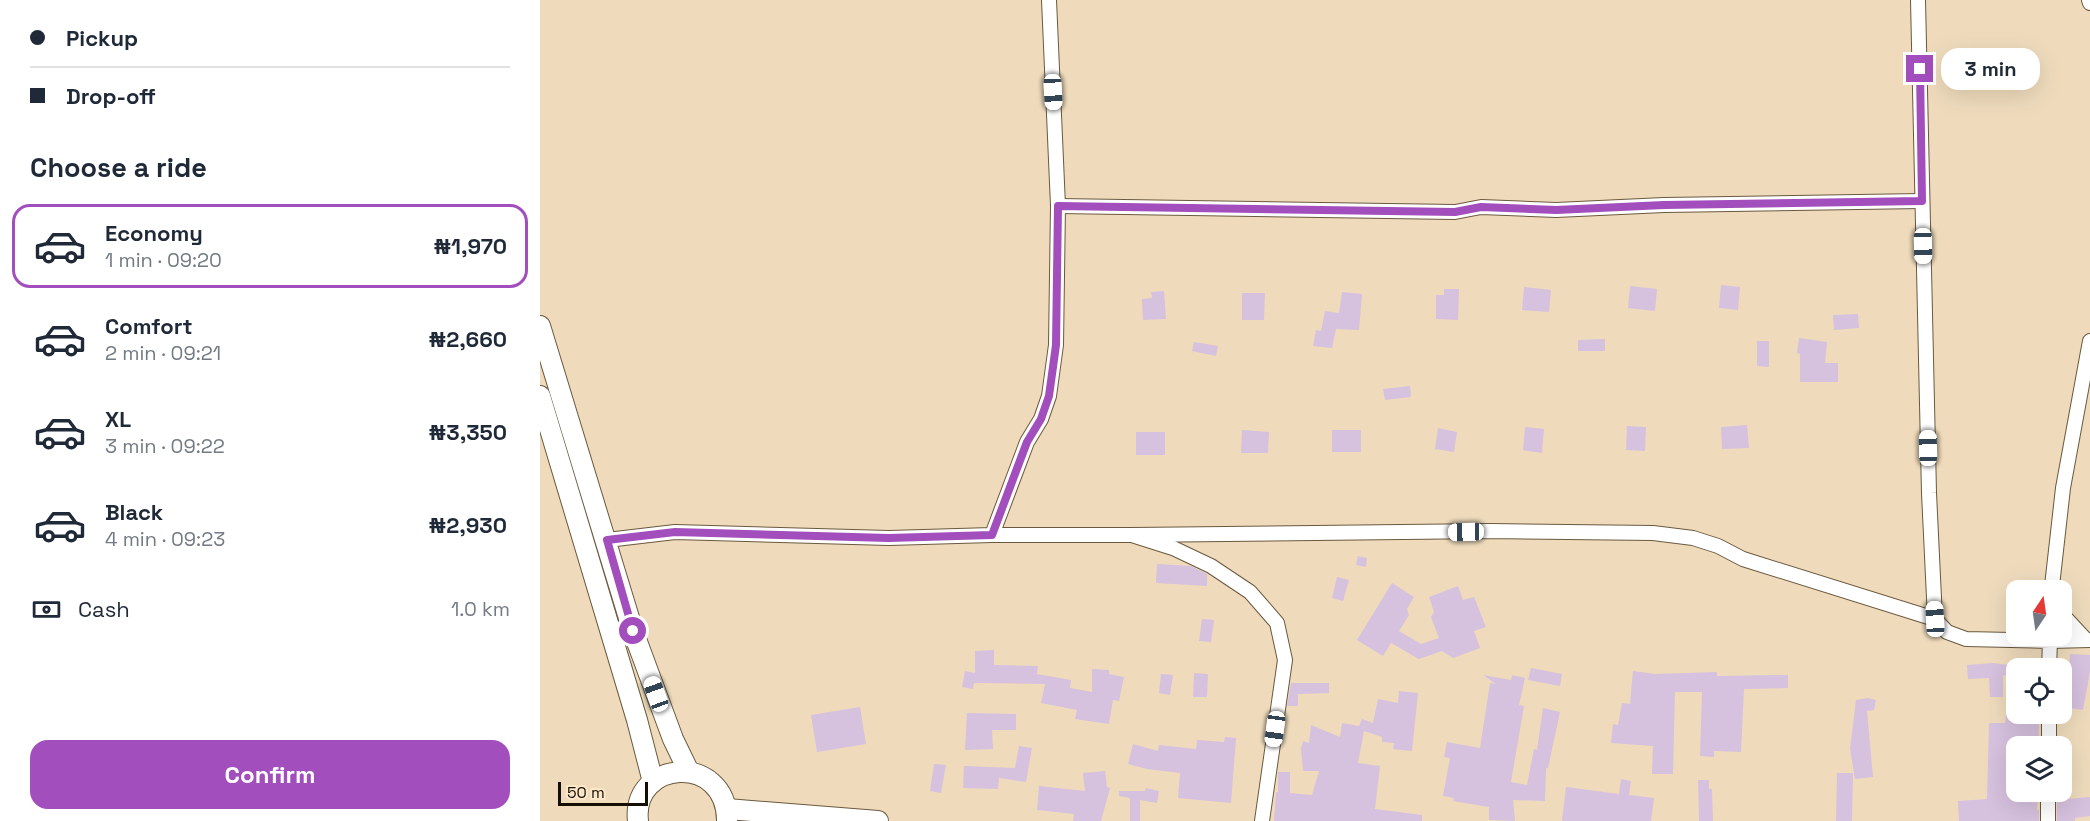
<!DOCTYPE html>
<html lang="en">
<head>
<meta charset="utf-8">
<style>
  body { margin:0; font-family:"Space Grotesk",sans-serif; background:#f2f2f3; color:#1f2937; height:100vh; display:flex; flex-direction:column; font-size:22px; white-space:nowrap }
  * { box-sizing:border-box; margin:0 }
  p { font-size:20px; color:#747a83 }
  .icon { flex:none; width:33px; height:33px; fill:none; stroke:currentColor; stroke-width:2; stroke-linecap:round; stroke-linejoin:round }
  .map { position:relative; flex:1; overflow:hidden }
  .side { display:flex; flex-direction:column; background:#fff; width:540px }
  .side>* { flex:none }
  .top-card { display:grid; align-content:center; height:132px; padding:0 30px; background:#fff }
  .needle { width:39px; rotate:13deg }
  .tools { position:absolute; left:1466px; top:580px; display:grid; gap:12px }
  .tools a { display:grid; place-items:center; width:66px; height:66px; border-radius:12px; background:#fff; box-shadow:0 6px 24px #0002; font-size:30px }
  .scale { position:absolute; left:18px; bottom:15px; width:90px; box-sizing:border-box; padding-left:6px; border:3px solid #150e04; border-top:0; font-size:16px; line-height:21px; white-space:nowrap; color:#150e04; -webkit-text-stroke:4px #fde8c9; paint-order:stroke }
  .end { position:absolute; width:27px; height:27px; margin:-14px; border:8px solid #a24ebd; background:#fff; box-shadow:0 0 0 3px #fff }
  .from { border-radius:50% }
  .bubble { position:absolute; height:42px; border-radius:18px; background:#fff; box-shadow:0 6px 24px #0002; font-size:20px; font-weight:700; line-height:42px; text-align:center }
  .car { position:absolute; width:18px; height:36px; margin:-18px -9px; border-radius:8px; box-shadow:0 0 4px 2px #0007; background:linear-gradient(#fff 24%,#345 0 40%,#fff 0 76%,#345 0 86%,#fff 0) }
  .top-card b { display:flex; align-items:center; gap:21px; height:57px; font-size:22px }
  .top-card b+b { border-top:2px solid #e0e1e3 }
  .top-card i { width:15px; height:15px; background:#1f2937 }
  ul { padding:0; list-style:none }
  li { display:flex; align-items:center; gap:18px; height:84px; margin:0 12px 9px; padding:0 18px; border:3px solid transparent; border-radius:18px }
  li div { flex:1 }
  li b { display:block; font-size:22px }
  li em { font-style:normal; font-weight:700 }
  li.on { border-color:#a24ebd }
  li>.icon { width:54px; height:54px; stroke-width:1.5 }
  h2 { padding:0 30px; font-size:27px; line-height:72px }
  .pay { display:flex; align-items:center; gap:15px; height:66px; padding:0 30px; font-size:22px }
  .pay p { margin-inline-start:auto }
  .primary-button { display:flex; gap:12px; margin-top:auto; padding:12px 30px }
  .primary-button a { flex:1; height:69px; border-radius:18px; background:#a24ebd; color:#fff; font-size:24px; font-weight:700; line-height:69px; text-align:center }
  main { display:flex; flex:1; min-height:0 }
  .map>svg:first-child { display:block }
  .building { fill:#d6c1de }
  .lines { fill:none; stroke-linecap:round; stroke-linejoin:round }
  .street-casing { stroke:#6a593e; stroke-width:16 }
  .secondary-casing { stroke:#6a593e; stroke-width:22 }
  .street { stroke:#fff; stroke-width:14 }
  .secondary { stroke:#fff; stroke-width:20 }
  .route { stroke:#a24ebd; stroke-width:8 }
</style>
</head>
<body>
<main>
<section class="side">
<div class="top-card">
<b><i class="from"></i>Pickup</b>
<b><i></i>Drop-off</b>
</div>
<h2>Choose a ride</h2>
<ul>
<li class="on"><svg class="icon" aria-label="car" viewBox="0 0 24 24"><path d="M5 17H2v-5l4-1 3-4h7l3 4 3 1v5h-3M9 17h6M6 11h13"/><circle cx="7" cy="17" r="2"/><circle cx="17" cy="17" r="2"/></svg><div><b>Economy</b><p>1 min · 09:20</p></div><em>₦1,970</em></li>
<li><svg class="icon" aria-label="car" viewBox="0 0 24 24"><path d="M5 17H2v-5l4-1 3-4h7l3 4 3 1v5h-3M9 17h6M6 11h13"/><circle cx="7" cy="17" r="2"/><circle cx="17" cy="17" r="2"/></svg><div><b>Comfort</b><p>2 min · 09:21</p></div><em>₦2,660</em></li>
<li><svg class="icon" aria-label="car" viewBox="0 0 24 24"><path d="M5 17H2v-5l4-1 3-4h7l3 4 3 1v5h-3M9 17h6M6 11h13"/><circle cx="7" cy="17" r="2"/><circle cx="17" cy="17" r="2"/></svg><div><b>XL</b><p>3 min · 09:22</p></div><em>₦3,350</em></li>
<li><svg class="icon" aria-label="car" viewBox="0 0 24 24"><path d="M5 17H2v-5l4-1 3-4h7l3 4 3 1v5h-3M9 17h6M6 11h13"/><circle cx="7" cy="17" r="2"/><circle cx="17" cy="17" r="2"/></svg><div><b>Black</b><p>4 min · 09:23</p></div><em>₦2,930</em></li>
</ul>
<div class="pay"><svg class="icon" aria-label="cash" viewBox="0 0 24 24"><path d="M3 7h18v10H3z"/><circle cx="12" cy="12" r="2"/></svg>Cash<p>1.0 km</p></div>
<div class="primary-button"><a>Confirm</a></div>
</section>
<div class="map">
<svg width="1550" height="821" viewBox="0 0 1550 821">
  <rect width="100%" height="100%" fill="#efdbbc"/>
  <g class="building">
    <path d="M1181,285l19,2 -2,23 -19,-2z"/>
    <path d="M1090,286l27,3 -2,22 -27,-3z"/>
    <path d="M984,287l27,3 -2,22 -27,-2z"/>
    <path d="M904,289h15l-1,31 -22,-1v-24h8z"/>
    <path d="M624,291l2,28 -23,1 -1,-21 10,-1 -1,-6z"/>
    <path d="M802,292l20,2 -3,36 -23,-1 -4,19 -19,-2 3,-16 5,1 4,-20 14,2z"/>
    <path d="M702,293h23l-1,27h-22z"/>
    <path d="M1318,314l1,14 -25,2 -1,-15z"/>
    <path d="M1259,338l28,4 -2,21h13v19h-38v-28l-3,-1z"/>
    <path d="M1065,339v12h-27v-11z"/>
    <path d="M1217,341h12v26l-12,-1z"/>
    <path d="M654,342l24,4 -2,10 -24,-5z"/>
    <path d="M870,386l1,11 -26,3 -2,-11z"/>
    <path d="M1207,425l2,23 -27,1 -1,-22z"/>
    <path d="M1087,426l19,1 -1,24 -19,-1z"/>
    <path d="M985,427l19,2 -2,24 -19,-3z"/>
    <path d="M898,428l19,4 -3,20 -19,-3z"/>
    <path d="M702,430l27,2 -1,21h-27z"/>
    <rect x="792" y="430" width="29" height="22"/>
    <rect x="596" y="432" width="29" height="23"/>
    <path d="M818,556l9,2 -1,9 -10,-2z"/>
    <path d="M617,564l34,2 16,8v12l-51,-3z"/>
    <path d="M797,577l12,3 -6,21 -11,-3z"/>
    <path d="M852,583l22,14 -7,12 2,6 -10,16 22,13 18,-6 -8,-21 3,-5 -5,-15 29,-11 5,14 11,-3 12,30 -12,4 6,17 -27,10 -11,-7 -23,8 -28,-16 -8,13 -26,-16z"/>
    <path d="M662,619l12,1 -3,22 -12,-1z"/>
    <path d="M454,650v15l44,1 -1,8 34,6 -1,8 22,4v-23l17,1v4l15,3 -5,24 -6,-1 -4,24 -34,-5 2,-9 -36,-7 4,-19 -71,-1 -1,6 -11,-2 3,-16 10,2v-22z"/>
    <path d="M1530,654l20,1v17l-7,38 -20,-3 6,-34z"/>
    <path d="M1453,663l23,3v11l-13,-2v22h-13l-1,-19 -21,1 -1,-14z"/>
    <path d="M991,668l31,6 -2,12 -32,-6z"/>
    <path d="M1093,671l22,3 62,-2v4l71,-1v13l-44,1 -3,63 -27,-1v6l-14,-1 2,-64h-27l-2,82h-21l1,-28 -42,-3 2,-19 5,1 4,-22 8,1z"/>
    <path d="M654,673l14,1 -1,23h-14z"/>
    <path d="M621,674l12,1 -3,20 -11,-2z"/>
    <path d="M943,675l28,5 1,-5 13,3 -6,27 5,1 -13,76 16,3 7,-36 3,1 6,-42 17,4 -12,56h-2l-1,33 -32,-1 2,21 -26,-1v-13l-36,-6 1,-3 -11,-2 7,-38 -6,-1 3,-15 33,6 10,-65 6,1z"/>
    <path d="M751,683h38v10l-31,1v12h-11z"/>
    <path d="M859,691l19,2 -6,58 -19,-2 1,-6 -12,-1v-5l-18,-6 -6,32 22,3 -5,43 47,6v6h-148l2,-29h2v-20h12v21l22,2 7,-24h-16l-2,-23 2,-7 6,2 2,-18 29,12 2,-14 17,3 3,-7 11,4 5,-24 20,4z"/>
    <path d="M1328,698l8,2 -2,10 -7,1 6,66 -18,2 -5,-30 6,-49z"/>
    <path d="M320,707l6,37 -49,8 -6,-37z"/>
    <path d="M427,713l49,1v16h-24l1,19 -28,1z"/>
    <path d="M1466,715l16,1v7l17,1 -1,23h-22v45h22l-1,18h2v11h-80l-1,-20 29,-2 2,-76h16z"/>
    <path d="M685,737l11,1 -5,65 -53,-5 2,-25 -33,-4 -19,-5 5,-20 25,7 1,-6 37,4 1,-9 27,2z"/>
    <path d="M479,746l13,2 -6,34 -27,-4 -1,11 -35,-1 1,-22 51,2z"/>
    <path d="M394,764l12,1 -5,28 -11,-2z"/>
    <path d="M565,771l2,16 3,1 -9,33h-28l1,-7 -37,-4 2,-24 46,5 -2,-18z"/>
    <path d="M1297,773h16l-1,48h-16z"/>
    <path d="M1081,779l10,2 -2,14 25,3 -3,23h-89l4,-34 53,7z"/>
    <path d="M1158,780h11v9h3l1,32h-14z"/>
    <path d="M606,788l13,3 -2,12 -17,-3v21h-10v-23l-11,-2v-5h26z"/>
    <path d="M1517,792h11v7l22,-2v19l-15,2v3h-18z"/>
  </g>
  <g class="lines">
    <defs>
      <g id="street">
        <path d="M1378,0l11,493 6,126 12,13 19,7 84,2 -1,28"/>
        <path d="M1549,0l1,3"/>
        <path d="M518,206l397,6 26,-5 75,3 108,-5 258,-4"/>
        <path d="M452,535h140l41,13 38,18 39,26 27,31 8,37 -23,161"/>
        <path d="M592,535l358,-4 163,2 40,5 25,8 25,13 192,60"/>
        <path d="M67,540l68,-8 214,6 103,-3 35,-93 14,-23 8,-23 7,-51 2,-139 -9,-206"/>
        <path d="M1513,591l-1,-5 11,-98 27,-147"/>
        <path d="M1521,613l25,27"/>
        <path d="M1510,641l40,-1"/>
        <path d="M1509,747v-33"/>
        <path d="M1508,821v-29"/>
      </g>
      <g id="secondary">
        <path d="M0,326l93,305 40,108 16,33"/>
        <path d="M0,396l97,324 16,62"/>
        <path d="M187,809l151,12"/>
        <path d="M98,821c-7,-61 88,-69 89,-1"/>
      </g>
    </defs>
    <use href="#street" class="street-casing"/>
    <use href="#secondary" class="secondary-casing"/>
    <use href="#street" class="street"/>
    <use href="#secondary" class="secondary"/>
  </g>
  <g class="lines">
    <path class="route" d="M93,631l-26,-91 68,-8 214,6 103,-3 35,-93 14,-23 8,-23 7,-51 2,-139 397,6 26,-5 75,3 108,-5 258,-4 -2,-132"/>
  </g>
</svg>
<div class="tools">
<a><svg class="needle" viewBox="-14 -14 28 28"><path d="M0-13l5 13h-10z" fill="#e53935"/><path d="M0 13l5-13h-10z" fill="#747a83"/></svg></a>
<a><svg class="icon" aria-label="locate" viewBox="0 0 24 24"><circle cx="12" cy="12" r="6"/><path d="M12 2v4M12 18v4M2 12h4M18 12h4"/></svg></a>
<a><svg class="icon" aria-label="layers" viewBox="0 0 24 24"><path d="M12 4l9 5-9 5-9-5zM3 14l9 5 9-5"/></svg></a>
</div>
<div class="scale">50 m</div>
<i class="end from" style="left:93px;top:631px"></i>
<i class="end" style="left:1380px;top:69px"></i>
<div class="bubble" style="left:1401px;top:48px;width:99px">3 min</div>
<i class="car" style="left:513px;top:92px;rotate:177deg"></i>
<i class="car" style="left:1383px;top:246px;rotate:179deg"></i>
<i class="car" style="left:1388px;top:448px;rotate:359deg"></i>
<i class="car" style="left:926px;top:532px;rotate:269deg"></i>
<i class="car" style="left:1395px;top:619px;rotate:357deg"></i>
<i class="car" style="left:116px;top:694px;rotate:340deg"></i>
<i class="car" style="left:735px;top:729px;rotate:188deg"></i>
</div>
</main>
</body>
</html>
